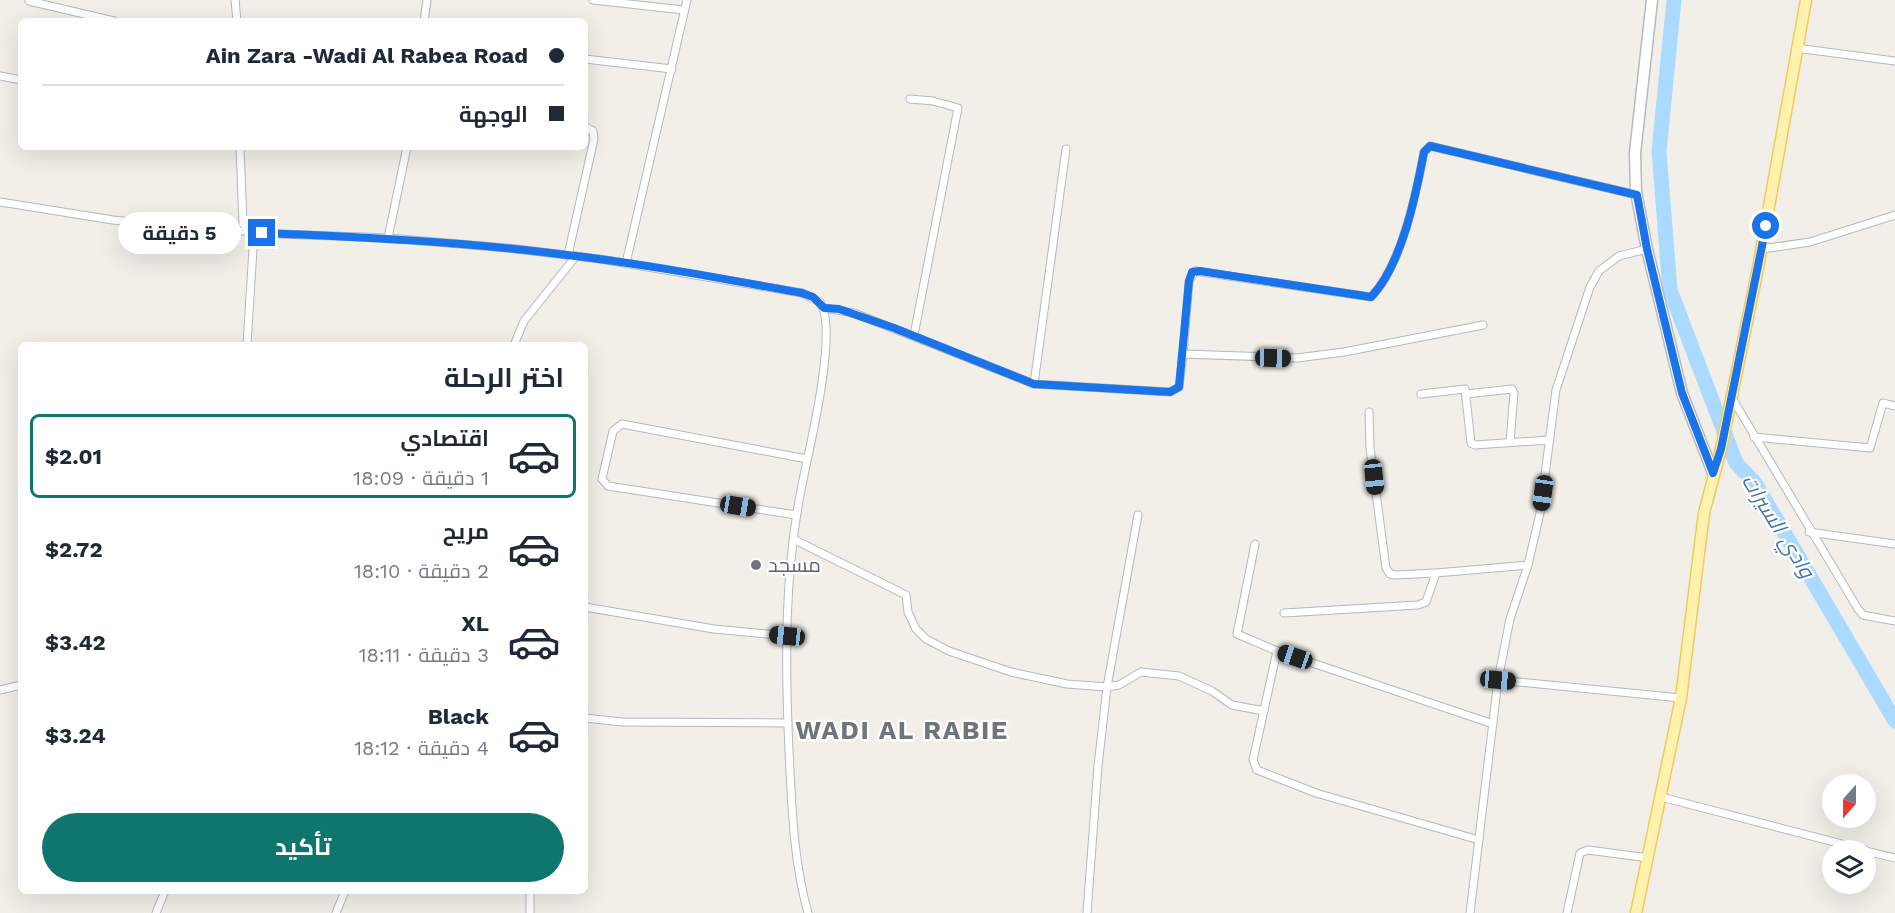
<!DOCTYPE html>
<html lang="ar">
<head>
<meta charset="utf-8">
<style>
  body { margin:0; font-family:"Work Sans",Cairo,sans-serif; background:#f6f6f7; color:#1f2937; direction:rtl; height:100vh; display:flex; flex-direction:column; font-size:22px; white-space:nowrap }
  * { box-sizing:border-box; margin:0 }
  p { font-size:20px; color:#747a83 }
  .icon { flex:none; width:33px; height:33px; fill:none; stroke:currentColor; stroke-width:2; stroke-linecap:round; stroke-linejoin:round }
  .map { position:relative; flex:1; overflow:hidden; direction:ltr }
  .panel { position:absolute; left:18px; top:342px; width:570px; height:552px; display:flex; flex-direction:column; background:#fff; border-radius:9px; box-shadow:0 6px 24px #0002; direction:rtl }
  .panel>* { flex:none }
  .banner { position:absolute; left:18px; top:18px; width:570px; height:132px; border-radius:9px; box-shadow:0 6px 24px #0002; direction:rtl; display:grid; align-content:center; height:132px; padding:0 24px; background:#fff }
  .needle { width:39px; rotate:201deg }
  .controls { position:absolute; left:1822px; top:774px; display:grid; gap:12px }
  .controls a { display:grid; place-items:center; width:54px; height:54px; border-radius:50%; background:#fff; box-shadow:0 6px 24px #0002; font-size:30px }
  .end { position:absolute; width:27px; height:27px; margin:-14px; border:8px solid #1a73e8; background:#fff; box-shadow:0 0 0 3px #fff }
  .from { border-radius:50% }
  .bubble { position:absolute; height:42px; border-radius:21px; background:#fff; box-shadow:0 6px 24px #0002; font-size:20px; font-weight:700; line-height:42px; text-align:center; direction:rtl }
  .car { position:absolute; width:18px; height:36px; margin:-18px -9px; border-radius:8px; box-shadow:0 0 4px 2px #0007; background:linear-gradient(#222 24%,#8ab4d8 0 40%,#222 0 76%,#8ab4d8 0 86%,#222 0) }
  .banner b { display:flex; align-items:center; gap:21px; height:57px; font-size:22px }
  .banner b+b { border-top:2px solid #e0e1e3 }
  .banner i { width:15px; height:15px; background:#1f2937 }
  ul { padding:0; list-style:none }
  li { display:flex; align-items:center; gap:18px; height:84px; margin:0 12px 9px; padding:0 12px; border:3px solid transparent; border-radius:9px }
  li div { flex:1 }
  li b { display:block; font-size:22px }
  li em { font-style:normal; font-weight:700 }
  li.selected { border-color:#0f766e }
  li>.icon { width:54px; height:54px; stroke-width:1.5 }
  h2 { padding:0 24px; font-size:27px; line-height:72px }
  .action { display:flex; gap:12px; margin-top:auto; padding:12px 24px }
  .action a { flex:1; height:69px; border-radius:36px; background:#0f766e; color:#fff; font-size:24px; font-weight:700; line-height:69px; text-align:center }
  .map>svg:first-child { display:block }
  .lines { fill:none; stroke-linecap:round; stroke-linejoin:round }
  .river { stroke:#aadaff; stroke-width:15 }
  .minor-casing { stroke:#b5b8bc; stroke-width:9 }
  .secondary-casing { stroke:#b6babf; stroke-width:13 }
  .primary-casing { stroke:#f2c960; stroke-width:13 }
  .minor { stroke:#fff; stroke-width:7 }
  .secondary { stroke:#fff; stroke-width:10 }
  .primary { stroke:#fff2af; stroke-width:10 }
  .route { stroke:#1a73e8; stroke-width:8 }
  .worship-dot { fill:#6b7280; stroke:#fff; stroke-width:2 }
  .labels { text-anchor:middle; stroke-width:4.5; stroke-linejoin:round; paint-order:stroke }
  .worship-label { font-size:20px; fill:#5b616d; stroke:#fff; text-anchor:start }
  .water-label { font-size:21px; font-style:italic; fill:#4174aa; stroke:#fff }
  .district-label { font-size:26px; font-weight:bold; letter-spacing:1.5px; fill:#70757a; stroke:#fff }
</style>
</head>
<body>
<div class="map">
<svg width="1895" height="913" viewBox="0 0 1895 913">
  <rect width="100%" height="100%" fill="#f1efe8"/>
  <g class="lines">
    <path class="river" d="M1674,0l-15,151 11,139 66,173 19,20 140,238"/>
    <defs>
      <g id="minor">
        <path d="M235,0l2,21"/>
        <path d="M593,0l91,10"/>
        <path d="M29,1l85,20"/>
        <path d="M424,21l3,-21"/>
        <path d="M1796,48l99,13"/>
        <path d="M585,59l87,10"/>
        <path d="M0,76l21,4"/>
        <path d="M910,99l23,2 25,7 -44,227"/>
        <path d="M240,147l3,77 11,9 134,5 119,10 93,11 202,34 18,9c19,28 -11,147 -18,183 -18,88 -17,177 -13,266 3,56 4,108 19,162"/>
        <path d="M0,202l113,18 104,11h32"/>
        <path d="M388,238l19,-91"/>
        <path d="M1762,249l48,-7 85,-27"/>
        <path d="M568,255l26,-116 -1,-8 -8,-4"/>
        <path d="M626,263l61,-263"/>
        <path d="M824,308l30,5 180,71 136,8 9,-5 4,-33 114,4 47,-6 139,-27"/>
        <path d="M247,345l7,-112"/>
        <path d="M514,345l10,-24 52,-65"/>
        <path d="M1183,354l6,-73 6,-10 176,26c31,-32 45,-103 53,-145l6,-6 207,49"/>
        <path d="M1034,384l32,-235"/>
        <path d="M1421,394l44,-5 6,54 4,2 75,-5"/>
        <path d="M1466,394l46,-5 2,4 -4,49"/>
        <path d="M1732,398l126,211 5,6 32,6"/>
        <path d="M1369,412l1,36 16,120 4,6 5,1 41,-2"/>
        <path d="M1754,437l116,11 13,-45 12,3"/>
        <path d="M796,515l-188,-29 -6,-7 11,-48 9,-7 185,35"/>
        <path d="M1809,532l86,12"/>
        <path d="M793,539l113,56 2,17 8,17 10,10 23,12 62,21 56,12 40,3 12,-2 22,-13 38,4 33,15 20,14 32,6"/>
        <path d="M1255,544l-18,90 40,17 216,73"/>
        <path d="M585,607l129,22 73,7"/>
        <path d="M1284,613l134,-8 8,-3 10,-29 92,-8"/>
        <path d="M1277,651l-24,109 4,10 59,23 163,47"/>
        <path d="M1498,680l183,18"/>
        <path d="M0,690l21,-5"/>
        <path d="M585,718l37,4 166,1"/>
        <path d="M1661,797l204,53"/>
        <path d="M1866,851l29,7"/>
        <path d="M530,891v22"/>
        <path d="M156,913l9,-22"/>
        <path d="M336,913l9,-22"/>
        <path d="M1087,913l11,-147 9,-79 31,-172"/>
        <path d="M1470,913l28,-233 12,-61 18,-54 12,-52 16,-123 34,-103 9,-16 20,-15 28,-7"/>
        <path d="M1567,913l13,-60 8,-3 61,8"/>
      </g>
      <path id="secondary" d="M1652,0l-17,153 1,39 11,57 35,144 31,80"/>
      <path id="primary" d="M1636,913l45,-215 23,-185 17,-64 37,-181 48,-268"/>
    </defs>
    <use href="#minor" class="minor-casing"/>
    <use href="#secondary" class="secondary-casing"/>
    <use href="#primary" class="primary-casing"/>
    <use href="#minor" class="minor"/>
    <use href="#secondary" class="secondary"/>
    <use href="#primary" class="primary"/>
  </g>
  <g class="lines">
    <path class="route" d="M262,233c102,4 204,9 305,22 79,9 157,24 235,38l11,4 11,11 15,1 55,19 140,56 136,8 9,-5 10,-106 3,-9 8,-1 171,26c31,-32 45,-103 53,-145l6,-6 207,49 10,54 35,144 31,80 8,-24 45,-223"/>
  </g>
  <circle class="worship-dot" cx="756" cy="565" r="6"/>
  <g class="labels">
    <g class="worship-label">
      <text x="768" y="572">مسجد</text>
    </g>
    <g class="water-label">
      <text transform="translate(1778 526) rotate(58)" y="7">وادي السيرات</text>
    </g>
    <g class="district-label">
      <text x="902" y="739">WADI AL RABIE</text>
    </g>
  </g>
</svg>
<div class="controls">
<a><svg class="needle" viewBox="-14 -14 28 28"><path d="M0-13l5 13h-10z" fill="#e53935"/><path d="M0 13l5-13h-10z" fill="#747a83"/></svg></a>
<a><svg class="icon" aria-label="layers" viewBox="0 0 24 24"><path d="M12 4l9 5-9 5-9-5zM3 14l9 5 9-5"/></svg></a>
</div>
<i class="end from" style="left:1766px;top:226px"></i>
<i class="end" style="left:262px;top:233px"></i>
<div class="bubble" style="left:118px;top:212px;width:123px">5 دقيقة</div>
<i class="car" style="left:1273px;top:358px;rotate:91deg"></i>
<i class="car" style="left:1374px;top:477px;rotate:174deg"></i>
<i class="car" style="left:1543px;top:493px;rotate:188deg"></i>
<i class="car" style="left:738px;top:506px;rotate:99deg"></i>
<i class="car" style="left:787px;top:636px;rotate:276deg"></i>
<i class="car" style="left:1295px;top:657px;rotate:289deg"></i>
<i class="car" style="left:1498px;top:680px;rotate:95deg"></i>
<div class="banner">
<b><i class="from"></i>Ain Zara -Wadi Al Rabea Road</b>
<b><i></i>الوجهة</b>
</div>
<section class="panel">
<h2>اختر الرحلة</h2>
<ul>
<li class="selected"><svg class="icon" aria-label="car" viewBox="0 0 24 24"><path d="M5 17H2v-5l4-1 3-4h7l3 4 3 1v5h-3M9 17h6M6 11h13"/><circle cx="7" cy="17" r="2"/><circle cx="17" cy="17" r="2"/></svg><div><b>اقتصادي</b><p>1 دقيقة · 18:09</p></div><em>$2.01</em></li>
<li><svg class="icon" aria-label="car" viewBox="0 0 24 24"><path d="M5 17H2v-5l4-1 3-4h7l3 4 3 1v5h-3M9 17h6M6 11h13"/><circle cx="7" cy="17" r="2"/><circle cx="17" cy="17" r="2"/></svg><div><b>مريح</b><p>2 دقيقة · 18:10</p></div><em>$2.72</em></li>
<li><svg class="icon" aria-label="car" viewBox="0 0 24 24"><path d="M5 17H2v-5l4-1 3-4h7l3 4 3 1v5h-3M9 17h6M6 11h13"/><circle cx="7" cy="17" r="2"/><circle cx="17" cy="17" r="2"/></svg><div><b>XL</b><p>3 دقيقة · 18:11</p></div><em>$3.42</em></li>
<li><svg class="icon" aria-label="car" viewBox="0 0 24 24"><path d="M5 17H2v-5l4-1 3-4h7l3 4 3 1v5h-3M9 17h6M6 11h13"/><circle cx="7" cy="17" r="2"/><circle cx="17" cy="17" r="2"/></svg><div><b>Black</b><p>4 دقيقة · 18:12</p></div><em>$3.24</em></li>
</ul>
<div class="action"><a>تأكيد</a></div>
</section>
</div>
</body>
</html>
